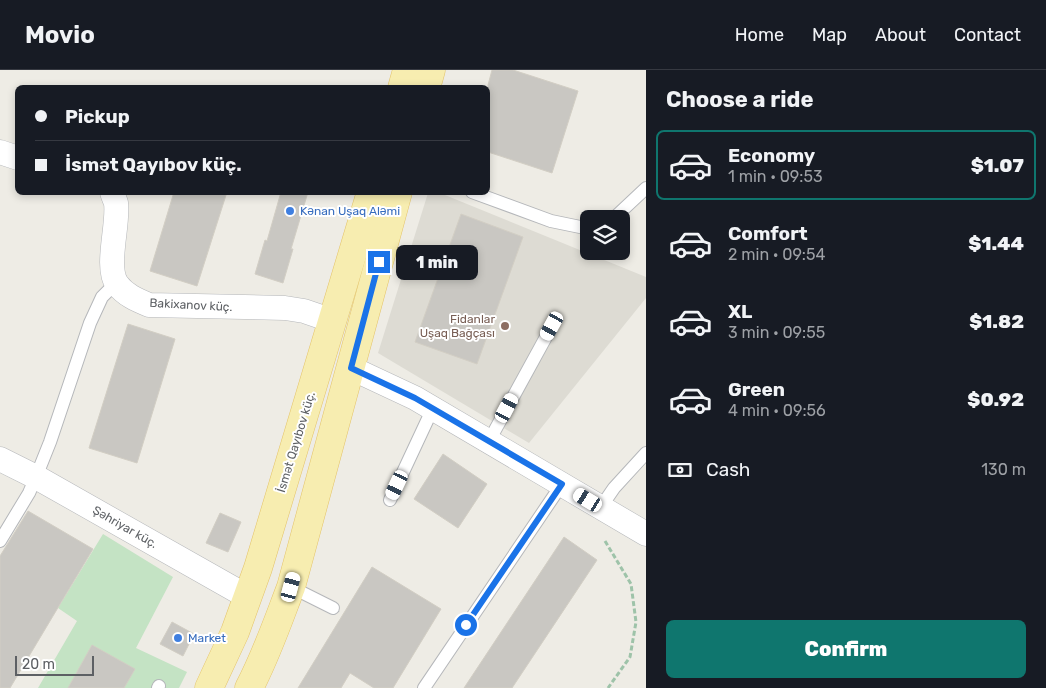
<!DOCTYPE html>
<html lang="en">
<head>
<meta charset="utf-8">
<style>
  body { margin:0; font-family:Rubik,sans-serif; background:#20242c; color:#f1f3f6; height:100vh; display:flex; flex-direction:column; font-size:19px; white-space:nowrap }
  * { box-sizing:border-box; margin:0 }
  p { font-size:16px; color:#9ea1a6 }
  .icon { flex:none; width:28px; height:28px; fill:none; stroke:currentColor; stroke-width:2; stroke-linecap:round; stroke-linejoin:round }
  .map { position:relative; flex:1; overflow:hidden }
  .drawer { display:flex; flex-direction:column; background:#171b24; width:400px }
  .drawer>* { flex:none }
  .guide { position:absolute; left:15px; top:15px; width:475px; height:110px; border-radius:8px; box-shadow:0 2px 8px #0003; display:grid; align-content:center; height:110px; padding:0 20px; background:#171b24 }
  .controls { position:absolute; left:580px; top:140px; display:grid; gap:10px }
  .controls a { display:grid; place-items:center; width:50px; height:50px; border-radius:8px; background:#171b24; box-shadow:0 2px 8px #0003; font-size:25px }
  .scale { position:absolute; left:15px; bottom:12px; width:79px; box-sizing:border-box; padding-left:5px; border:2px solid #5d6064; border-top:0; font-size:14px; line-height:18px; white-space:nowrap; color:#5d6064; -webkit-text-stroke:4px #fff; paint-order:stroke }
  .end { position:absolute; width:22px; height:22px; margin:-11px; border:6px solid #1a73e8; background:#fff; box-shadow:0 0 0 2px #fff }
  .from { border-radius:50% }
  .bubble { position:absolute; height:35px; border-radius:8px; background:#171b24; box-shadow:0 2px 8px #0003; font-size:16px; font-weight:800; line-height:35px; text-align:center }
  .car { position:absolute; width:15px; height:30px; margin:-15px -8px; border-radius:6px; box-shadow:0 0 4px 1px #0007; background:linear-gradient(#fff 24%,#345 0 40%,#fff 0 76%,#345 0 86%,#fff 0) }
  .guide b { display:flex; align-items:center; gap:18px; height:48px; font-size:19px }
  .guide b+b { border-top:1px solid #363941 }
  .guide i { width:12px; height:12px; background:#f1f3f6 }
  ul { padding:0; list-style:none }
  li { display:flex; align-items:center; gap:15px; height:70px; margin:0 10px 8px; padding:0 10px; border:2px solid transparent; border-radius:8px }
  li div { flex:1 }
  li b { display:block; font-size:19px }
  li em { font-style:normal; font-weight:800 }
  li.selected { border-color:#0f766e }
  li>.icon { width:45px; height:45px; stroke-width:1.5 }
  h2 { padding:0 20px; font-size:22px; line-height:60px }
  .pay { display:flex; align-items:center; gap:12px; height:55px; padding:0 20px; font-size:19px }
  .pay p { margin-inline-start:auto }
  .action { display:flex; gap:10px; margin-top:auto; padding:10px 20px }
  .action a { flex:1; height:58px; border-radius:8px; background:#0f766e; color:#fff; font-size:20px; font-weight:800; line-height:58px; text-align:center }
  header { display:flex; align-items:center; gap:30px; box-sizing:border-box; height:70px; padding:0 25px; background:#171b24; border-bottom:1px solid #363941 }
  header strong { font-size:24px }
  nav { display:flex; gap:28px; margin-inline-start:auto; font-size:18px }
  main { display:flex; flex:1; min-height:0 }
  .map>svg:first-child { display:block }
  .education { fill:#dddbd3 }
  .green { fill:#c4e3c4 }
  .building { fill:#c9c7c2; stroke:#d2cec4 }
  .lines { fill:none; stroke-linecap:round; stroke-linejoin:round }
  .service-casing { stroke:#b5b7ba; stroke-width:14 }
  .minor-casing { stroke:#b5b7ba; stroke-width:25 }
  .primary-casing { stroke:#e4c368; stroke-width:29 }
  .path { stroke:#9ec3a9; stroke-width:3; stroke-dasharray:5 2.5; stroke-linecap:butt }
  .service { stroke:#fff; stroke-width:12 }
  .minor { stroke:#fff; stroke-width:24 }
  .primary { stroke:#f7edb0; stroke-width:28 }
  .route { stroke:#1a73e8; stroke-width:6 }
  .shop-dot { fill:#3f7fe0; stroke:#fff; stroke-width:2 }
  .education-dot { fill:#8d6e63; stroke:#fff; stroke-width:2 }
  .labels { text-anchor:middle; stroke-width:4; stroke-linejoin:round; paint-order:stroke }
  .shop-label { font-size:12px; fill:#366cbe; stroke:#fff; text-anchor:start }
  .street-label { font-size:12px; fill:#5d6064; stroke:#fff }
  .education-label { font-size:12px; fill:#785e54; stroke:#fff; text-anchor:end }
</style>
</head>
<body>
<header>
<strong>Movio</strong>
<nav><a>Home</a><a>Map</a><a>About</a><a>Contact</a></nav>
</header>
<main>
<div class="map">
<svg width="646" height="618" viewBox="0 0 646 618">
  <rect width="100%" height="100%" fill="#eeece5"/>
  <path class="education" d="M428,123h12l206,84v21l-117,145 -151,-90z"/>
  <path class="green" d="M103,464l70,43 -37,71 51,24 -8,16h-141l39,-67 -19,-13z"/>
  <g class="building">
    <path d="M492,0h21l65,21 -26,82 -64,-21v-67z"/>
    <path d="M174,122h53l-30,94 -47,-15z"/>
    <path d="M281,122h27l-17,57h2l-10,34 -28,-9 10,-34 2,1z"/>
    <path d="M461,144l62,23 -46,127 -62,-22z"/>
    <path d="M128,254l47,15 -38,124 -48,-15z"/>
    <path d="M443,384l44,30 -29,44 -44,-29z"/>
    <path d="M28,441l65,38 -83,139h-10v-132z"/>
    <path d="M220,443l21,9 -13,30 -22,-9z"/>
    <path d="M564,467l33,23 -85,128h-48z"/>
    <path d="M372,497l69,42 -48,79h-19l-24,-15 -9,15h-43z"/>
    <path d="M172,552l22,12 -11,22 -23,-12z"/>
    <path d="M92,575l43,24 -11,19h-56z"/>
  </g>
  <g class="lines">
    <defs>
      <g id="service">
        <path d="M472,122l79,29 34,7 4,-1"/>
        <path d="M613,149l33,-31"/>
        <path d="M489,371l63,-115"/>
        <path d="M390,430l43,-92"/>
        <path d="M601,437l13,-19 32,-35"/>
        <path d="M0,471l29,-48 7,-16 14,-35 40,-119 12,-26 14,-14"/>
        <path d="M291,517l42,21"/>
        <path d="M158,618l1,-2"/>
        <path d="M424,618l138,-204"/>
      </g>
      <g id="minor">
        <path d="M0,82l18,6"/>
        <path d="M112,122c1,4 3,8 4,11 3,21 -11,64 1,81 8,11 20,16 32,21l136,3 19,3 29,10"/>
        <path d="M351,298l64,30 231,136"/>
        <path d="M0,389l36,18 212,120"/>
      </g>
      <g id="primary">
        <path d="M402,18l5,-18"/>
        <path d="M426,18l5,-18"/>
        <path d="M209,618l26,-56 23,-64 113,-376"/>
        <path d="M249,618c17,-32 29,-67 42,-101l107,-395"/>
      </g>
    </defs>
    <use href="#service" class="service-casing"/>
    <use href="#minor" class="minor-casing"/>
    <use href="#primary" class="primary-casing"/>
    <path class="path" d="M605,471l26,43 5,38 -6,35 -22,31"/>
    <use href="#service" class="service"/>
    <use href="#minor" class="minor"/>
    <use href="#primary" class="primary"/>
  </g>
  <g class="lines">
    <path class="route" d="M379,192l-28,106 64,30 147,86 -96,141"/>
  </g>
  <g class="shop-dot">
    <circle cx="290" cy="141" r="5"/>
    <circle cx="178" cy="568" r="5"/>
  </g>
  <circle class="education-dot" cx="505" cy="256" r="5"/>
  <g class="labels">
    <g class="shop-label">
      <text x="300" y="145">Kənan Uşaq Aləmi</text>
      <text x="188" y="572">Market</text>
    </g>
    <g class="street-label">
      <text transform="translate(191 235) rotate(3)" y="4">Bakixanov küç.</text>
      <text transform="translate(296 372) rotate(-73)" y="4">İsmət Qayıbov küç.</text>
      <text transform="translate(125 457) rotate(30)" y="4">Şəhriyar küç.</text>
    </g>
    <g class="education-label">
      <text x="495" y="253">Fidanlar<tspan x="495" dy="14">Uşaq Bağçası</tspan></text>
    </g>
  </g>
</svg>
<div class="controls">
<a><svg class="icon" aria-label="layers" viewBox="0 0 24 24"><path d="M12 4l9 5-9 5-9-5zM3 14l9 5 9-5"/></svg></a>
</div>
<div class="scale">20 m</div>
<i class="end from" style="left:466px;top:555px"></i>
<i class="end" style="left:379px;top:192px"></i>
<div class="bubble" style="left:396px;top:175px;width:82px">1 min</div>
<i class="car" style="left:552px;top:256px;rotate:209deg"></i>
<i class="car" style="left:507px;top:338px;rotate:28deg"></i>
<i class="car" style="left:397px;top:415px;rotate:205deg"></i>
<i class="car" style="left:588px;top:430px;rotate:301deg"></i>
<i class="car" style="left:291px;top:517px;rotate:15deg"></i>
<div class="guide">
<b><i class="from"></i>Pickup</b>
<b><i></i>İsmət Qayıbov küç.</b>
</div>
</div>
<section class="drawer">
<h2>Choose a ride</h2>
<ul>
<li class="selected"><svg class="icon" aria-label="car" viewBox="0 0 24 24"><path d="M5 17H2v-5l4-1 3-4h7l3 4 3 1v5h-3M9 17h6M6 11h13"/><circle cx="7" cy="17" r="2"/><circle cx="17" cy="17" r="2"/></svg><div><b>Economy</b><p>1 min · 09:53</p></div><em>$1.07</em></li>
<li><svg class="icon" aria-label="car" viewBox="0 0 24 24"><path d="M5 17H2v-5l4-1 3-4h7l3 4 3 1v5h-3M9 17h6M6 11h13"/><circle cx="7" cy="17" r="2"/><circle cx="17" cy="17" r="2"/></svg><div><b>Comfort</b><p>2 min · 09:54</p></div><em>$1.44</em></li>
<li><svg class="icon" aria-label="car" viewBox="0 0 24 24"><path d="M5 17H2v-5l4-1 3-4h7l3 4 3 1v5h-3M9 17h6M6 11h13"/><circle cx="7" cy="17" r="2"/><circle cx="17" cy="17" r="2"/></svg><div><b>XL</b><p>3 min · 09:55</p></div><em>$1.82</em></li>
<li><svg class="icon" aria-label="car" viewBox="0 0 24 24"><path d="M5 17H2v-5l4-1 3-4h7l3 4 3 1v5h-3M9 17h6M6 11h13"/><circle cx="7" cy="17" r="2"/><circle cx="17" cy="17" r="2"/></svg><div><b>Green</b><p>4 min · 09:56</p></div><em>$0.92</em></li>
</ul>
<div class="pay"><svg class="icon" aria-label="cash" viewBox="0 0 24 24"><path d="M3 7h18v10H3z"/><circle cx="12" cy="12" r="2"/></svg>Cash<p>130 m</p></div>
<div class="action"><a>Confirm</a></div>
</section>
</main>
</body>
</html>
